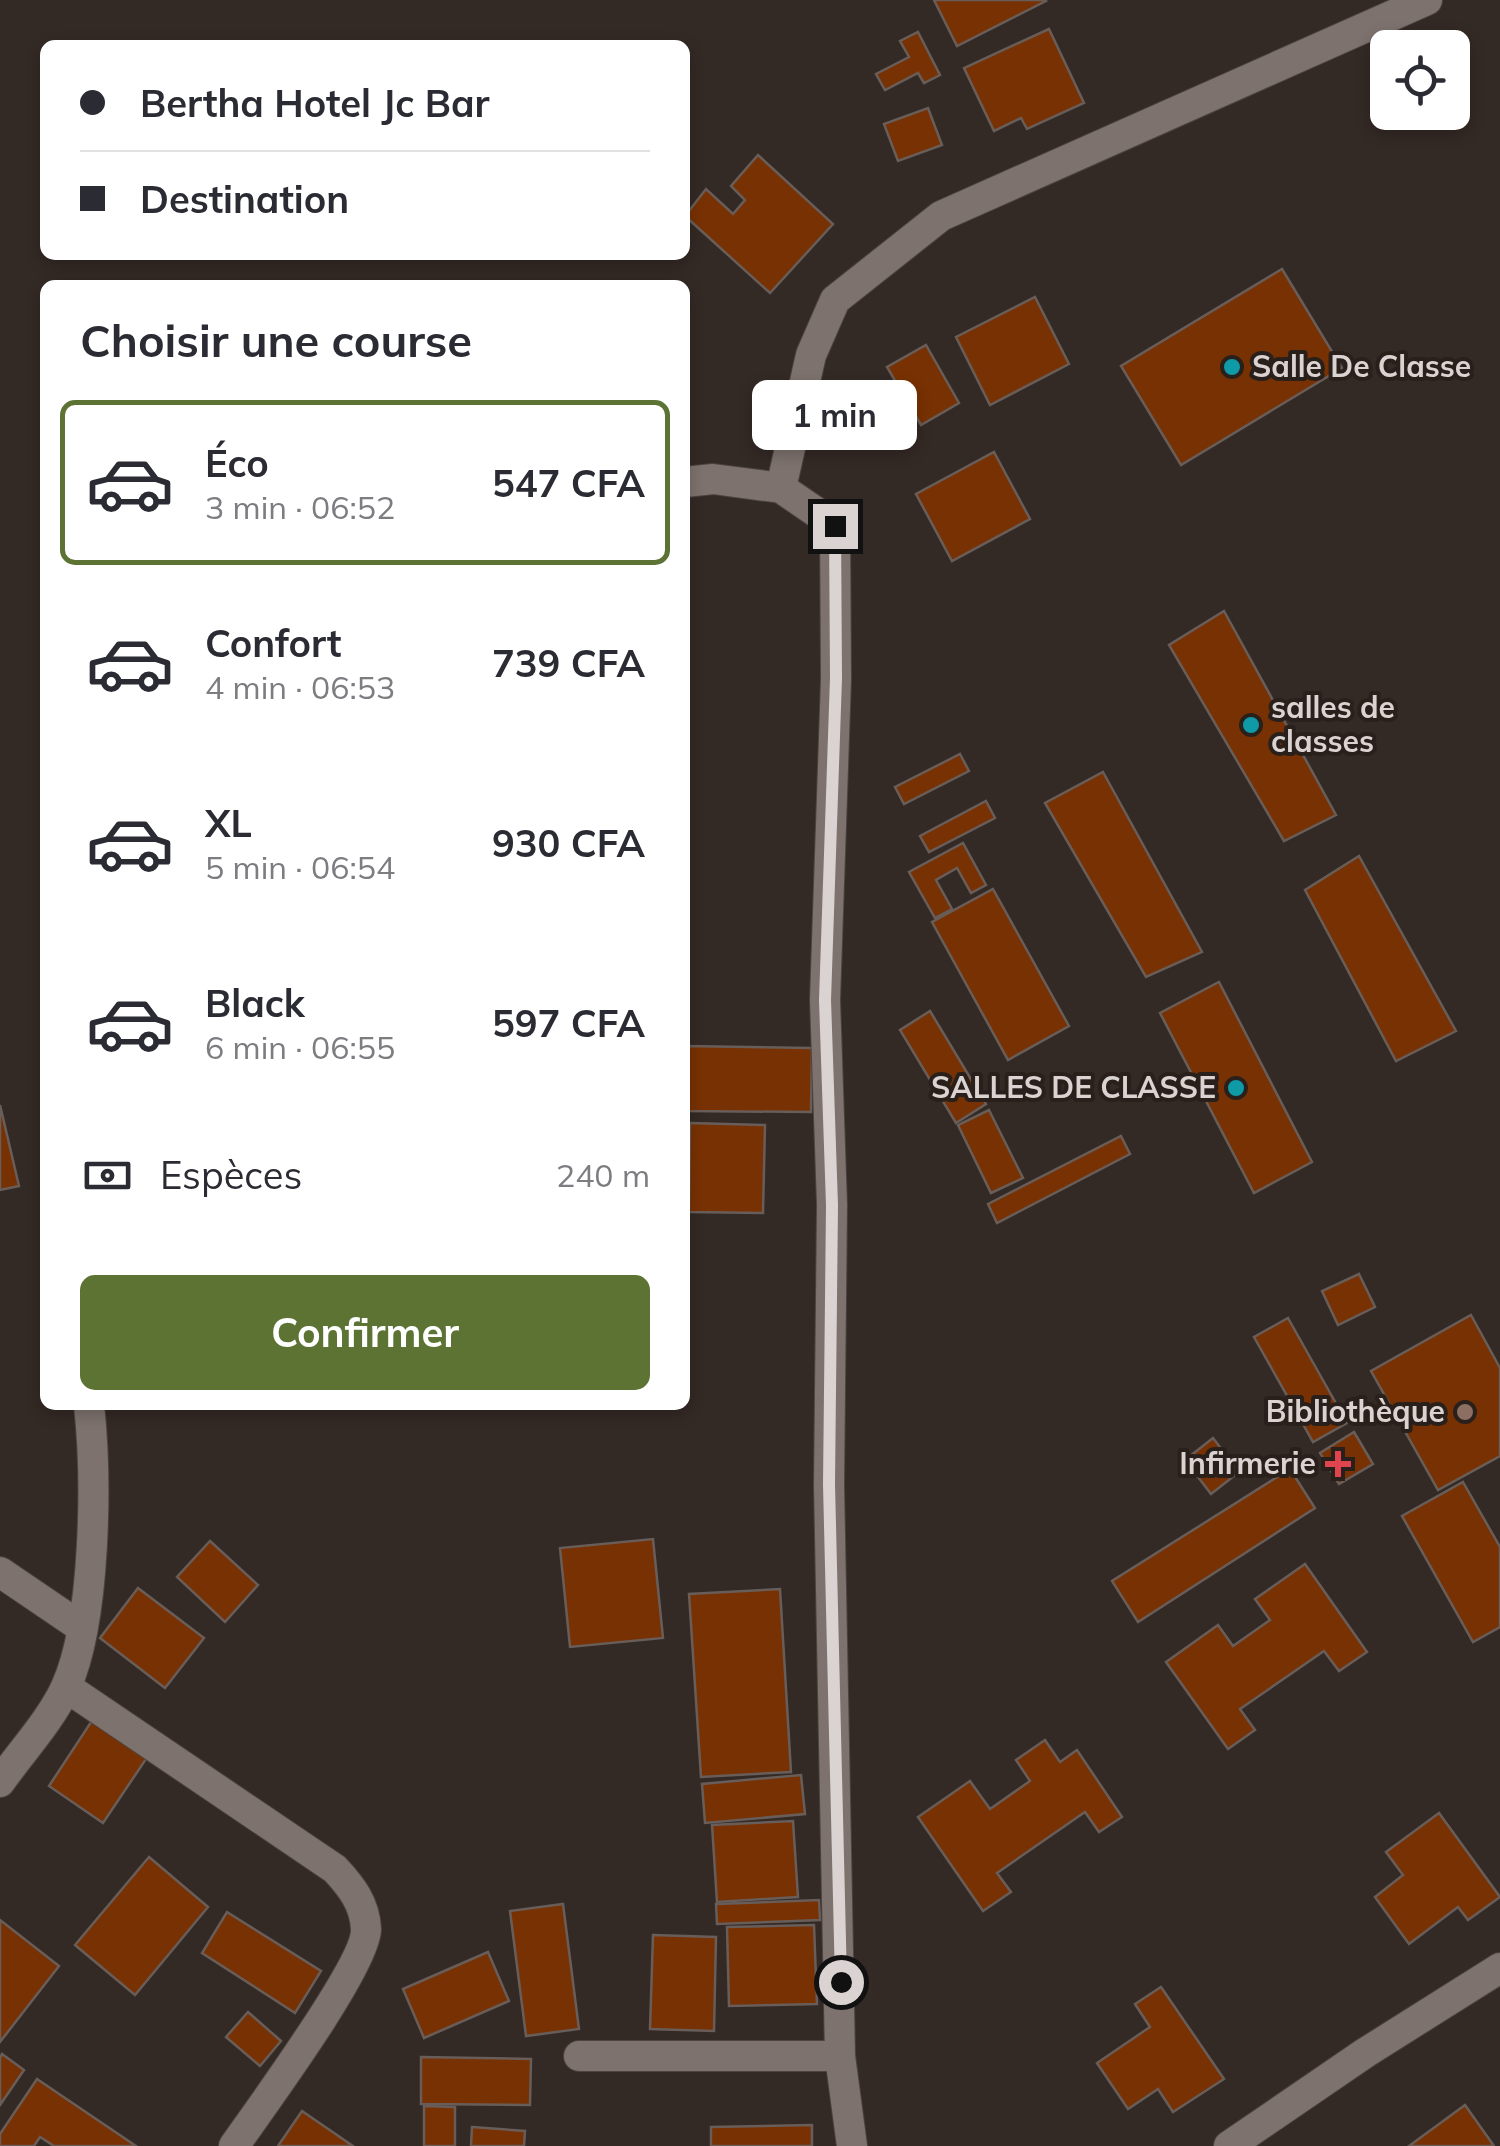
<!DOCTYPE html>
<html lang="fr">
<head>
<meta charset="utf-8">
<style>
  body { margin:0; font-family:Mulish,sans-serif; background:#f7f7f7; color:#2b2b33; height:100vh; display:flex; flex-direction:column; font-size:38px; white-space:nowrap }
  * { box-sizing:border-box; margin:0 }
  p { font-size:32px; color:#7c7c81 }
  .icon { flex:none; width:55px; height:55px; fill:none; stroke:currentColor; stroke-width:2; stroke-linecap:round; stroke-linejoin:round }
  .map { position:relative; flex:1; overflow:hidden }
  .drawer { position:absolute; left:40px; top:280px; width:650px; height:1130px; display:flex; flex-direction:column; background:#fff; border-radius:15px; box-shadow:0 5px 15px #0003 }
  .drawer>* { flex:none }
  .top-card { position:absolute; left:40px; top:40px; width:650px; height:220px; border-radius:15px; box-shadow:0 5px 15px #0003; display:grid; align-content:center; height:220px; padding:0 40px; background:#fff }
  .fabs { position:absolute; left:1370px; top:30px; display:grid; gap:20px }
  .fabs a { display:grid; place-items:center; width:100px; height:100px; border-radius:15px; background:#fff; box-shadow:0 5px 15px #0003; font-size:50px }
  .end { position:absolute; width:45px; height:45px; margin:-22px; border:12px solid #dad3d1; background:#111; box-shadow:0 0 0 5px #111 }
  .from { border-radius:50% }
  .bubble { position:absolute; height:70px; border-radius:15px; background:#fff; box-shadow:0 5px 15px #0003; font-size:32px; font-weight:700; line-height:70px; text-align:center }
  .top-card b { display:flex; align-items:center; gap:35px; height:95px; font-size:38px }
  .top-card b+b { border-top:2px solid #e1e1e2 }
  .top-card i { width:25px; height:25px; background:#2b2b33 }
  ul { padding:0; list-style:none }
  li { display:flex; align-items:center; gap:30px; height:165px; margin:0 20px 15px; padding:0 20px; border:5px solid transparent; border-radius:15px }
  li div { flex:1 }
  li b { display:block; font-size:38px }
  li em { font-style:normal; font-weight:700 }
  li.active { border-color:#5c7334 }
  li>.icon { width:90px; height:90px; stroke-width:1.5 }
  h2 { padding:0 40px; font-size:45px; line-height:120px }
  .pay { display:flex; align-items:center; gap:25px; height:110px; padding:0 40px; font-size:38px }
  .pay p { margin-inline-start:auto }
  .cta { display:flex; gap:20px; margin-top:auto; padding:20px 40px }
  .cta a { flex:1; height:115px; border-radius:15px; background:#5c7334; color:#fff; font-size:40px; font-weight:700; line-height:115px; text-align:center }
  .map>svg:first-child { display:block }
  .building { fill:#783102; stroke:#685d58; stroke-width:2.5 }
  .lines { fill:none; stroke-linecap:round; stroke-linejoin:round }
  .minor-casing { stroke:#4c4441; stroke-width:32 }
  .minor { stroke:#7d726d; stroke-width:30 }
  .route { stroke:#dad3d1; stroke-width:12 }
  .culture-dot { fill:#0f9aa8; stroke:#29201b; stroke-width:4 }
  .education-dot { fill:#8d6e63; stroke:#29201b; stroke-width:4 }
  .health-dot { fill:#e0444e; stroke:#29201b; stroke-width:4 }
  .labels { text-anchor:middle; stroke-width:8; stroke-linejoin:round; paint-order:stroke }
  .poi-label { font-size:30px; font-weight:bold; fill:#dad3d1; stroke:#29201b; text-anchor:end }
</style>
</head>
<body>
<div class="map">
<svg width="1500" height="2146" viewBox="0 0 1500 2146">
  <rect width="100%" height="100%" fill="#332925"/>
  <g class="building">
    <path d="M934,0h111l1,1 -89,45z"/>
    <path d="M1049,29l35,74 -57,26 -6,-11 -27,13 -30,-63z"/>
    <path d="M918,32l22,43 -16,8 -6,-10 -33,17 -9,-16 33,-17 -9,-16z"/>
    <path d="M928,108l14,37 -44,16 -14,-37z"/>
    <path d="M758,155l75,69 -63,69 -85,-77 21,-27 27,25 12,-14 -14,-14z"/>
    <path d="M1282,269l60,99 -161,97 -60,-99z"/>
    <path d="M1035,297l34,67 -79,41 -34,-68z"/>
    <path d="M926,345l33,58 -38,22 -34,-58z"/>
    <path d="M994,452l36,67 -78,42 -36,-67z"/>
    <path d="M1224,611l112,204 -52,26 -115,-196z"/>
    <path d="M960,754l9,17 -65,33 -9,-17z"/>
    <path d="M1103,772l99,180 -56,25 -101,-174z"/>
    <path d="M986,801l9,17 -66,34 -9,-16z"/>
    <path d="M963,843l23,42 -15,8 -14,-25 -21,12 16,29 -17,9 -26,-46z"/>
    <path d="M1359,856l97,175 -60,30 -91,-171z"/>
    <path d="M993,889l76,137 -61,34 -76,-138z"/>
    <path d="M1219,982l93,180 -58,31 -94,-180z"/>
    <path d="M930,1011l56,93 -30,19 -56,-93z"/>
    <path d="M685,1046l127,2 -1,64 -126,-1z"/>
    <path d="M0,1105l19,81 -19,4z"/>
    <path d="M989,1110l34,68 -32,15 -33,-68z"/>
    <path d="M690,1123l75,2 -2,88 -74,-1z"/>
    <path d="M1121,1136l9,18 -133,69 -9,-19z"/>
    <path d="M1359,1274l16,33 -37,18 -16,-34z"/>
    <path d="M1471,1315l29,53v88l-62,34 -67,-119z"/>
    <path d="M1288,1318l59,105 -34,19 -59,-105z"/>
    <path d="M1354,1432l19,32 -34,20 -19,-31z"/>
    <path d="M1213,1438l26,34 -28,22 -26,-34z"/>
    <path d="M1290,1469l25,39 -177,114 -26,-41z"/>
    <path d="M1463,1482l37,65v80l-27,15 -71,-126z"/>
    <path d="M653,1539l10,99 -93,9 -10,-99z"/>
    <path d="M210,1541l48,44 -33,37 -48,-45z"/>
    <path d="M1305,1564l62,88 -28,19 -15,-20 -84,58 15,21 -27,19 -62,-87 52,-37 15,21 37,-26 -15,-21z"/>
    <path d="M138,1588l66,50 -39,50 -65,-50z"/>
    <path d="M780,1589l11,183 -90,5 -12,-183z"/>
    <path d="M97,1713l55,37 -49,73 -54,-37z"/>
    <path d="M1045,1740l15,22 17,-12 45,67 -23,15 -14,-20 -88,61 14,19 -28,19 -65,-94 52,-36 20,28 40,-28 -14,-21z"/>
    <path d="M801,1775l4,39 -100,9 -3,-39z"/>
    <path d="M1439,1813l61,84 -32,23 -10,-13 -49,37 -34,-47 28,-22 -17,-23z"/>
    <path d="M793,1821l5,76 -81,5 -5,-77z"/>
    <path d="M149,1857l59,50 -73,88 -60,-50z"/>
    <path d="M819,1900l1,20 -103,4 -1,-20z"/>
    <path d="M563,1904l16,125 -53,7 -16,-125z"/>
    <path d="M227,1912l94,59 -26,42 -93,-60z"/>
    <path d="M0,1920l59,46 -59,76z"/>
    <path d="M814,1925l3,79 -88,2 -2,-79z"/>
    <path d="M653,1935l63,2 -2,94 -64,-2z"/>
    <path d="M488,1952l21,49 -85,37 -21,-49z"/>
    <path d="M1161,1987l63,92 -51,33 -15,-23 -30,20 -31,-46 53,-36 -15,-23z"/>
    <path d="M248,2012l33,29 -21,25 -34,-29z"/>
    <path d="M2,2054l22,16 -24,35v-47z"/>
    <path d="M421,2057l110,2 -1,46 -109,-1z"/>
    <path d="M37,2079l99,67h-82l-14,-9 -6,9h-34v-12z"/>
    <path d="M1465,2105l29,41h-85z"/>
    <path d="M424,2106l31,1v39h-31z"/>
    <path d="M302,2111l51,35h-75z"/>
    <path d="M812,2125v21h-101v-19z"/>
    <path d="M472,2127l53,4 -1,15h-53z"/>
  </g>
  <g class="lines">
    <defs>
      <g id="minor">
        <path d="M685,482l28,-3 68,9 54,37 1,154 -11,321 7,205 -3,279 11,572 12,90"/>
        <path d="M781,488l30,-133 24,-55 106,-84 486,-216"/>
        <path d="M0,1572l81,55"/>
        <path d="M66,1687l269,182c16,17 30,35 31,60 1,35 -107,181 -132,217"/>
        <path d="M0,1782c21,-30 51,-62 66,-95 30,-67 31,-209 23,-282"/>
        <path d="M579,2056h261"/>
        <path d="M1229,2146l136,-93 135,-85"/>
      </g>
    </defs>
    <use href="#minor" class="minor-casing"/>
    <use href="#minor" class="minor"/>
  </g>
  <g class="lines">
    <path class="route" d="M835,526l1,152 -11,322 7,205 -3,279 12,498"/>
  </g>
  <g class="culture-dot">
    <circle cx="1232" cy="367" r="10"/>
    <circle cx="1251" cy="725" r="10"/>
    <circle cx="1236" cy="1088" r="10"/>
  </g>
  <circle class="education-dot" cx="1465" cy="1412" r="10"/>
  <path class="health-dot" d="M1333 1449h10v10h10v10h-10v10h-10v-10h-10v-10h10z"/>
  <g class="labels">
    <g class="poi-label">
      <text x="1252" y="377" text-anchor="start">Salle De Classe</text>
      <text x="1271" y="718" text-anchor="start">salles de<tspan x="1271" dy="34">classes</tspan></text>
      <text x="1216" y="1098">SALLES DE CLASSE</text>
      <text x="1445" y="1422">Bibliothèque</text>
      <text x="1316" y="1474">Infirmerie</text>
    </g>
  </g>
</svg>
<div class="fabs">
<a><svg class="icon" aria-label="locate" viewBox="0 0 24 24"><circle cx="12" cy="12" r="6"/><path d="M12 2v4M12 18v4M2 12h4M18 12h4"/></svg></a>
</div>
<i class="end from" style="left:841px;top:1982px"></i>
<i class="end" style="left:835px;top:526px"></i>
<div class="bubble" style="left:752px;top:380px;width:165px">1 min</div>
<div class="top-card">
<b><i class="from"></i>Bertha Hotel Jc Bar</b>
<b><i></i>Destination</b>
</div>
<section class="drawer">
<h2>Choisir une course</h2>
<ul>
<li class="active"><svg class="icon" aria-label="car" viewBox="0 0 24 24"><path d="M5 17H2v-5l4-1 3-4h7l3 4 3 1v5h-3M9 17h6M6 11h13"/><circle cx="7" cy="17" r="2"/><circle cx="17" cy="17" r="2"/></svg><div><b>Éco</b><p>3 min · 06:52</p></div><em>547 CFA</em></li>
<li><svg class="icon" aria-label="car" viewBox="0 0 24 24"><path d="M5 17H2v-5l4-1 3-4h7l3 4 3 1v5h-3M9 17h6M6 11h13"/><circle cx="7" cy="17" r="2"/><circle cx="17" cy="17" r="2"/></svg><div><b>Confort</b><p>4 min · 06:53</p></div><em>739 CFA</em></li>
<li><svg class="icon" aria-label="car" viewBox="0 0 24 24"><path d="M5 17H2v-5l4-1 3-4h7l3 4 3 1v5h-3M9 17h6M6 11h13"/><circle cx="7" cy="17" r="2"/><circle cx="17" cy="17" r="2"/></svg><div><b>XL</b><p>5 min · 06:54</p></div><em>930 CFA</em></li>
<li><svg class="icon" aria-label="car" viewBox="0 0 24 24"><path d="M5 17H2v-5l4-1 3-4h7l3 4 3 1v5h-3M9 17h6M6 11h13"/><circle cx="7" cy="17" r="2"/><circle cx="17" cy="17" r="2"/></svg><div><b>Black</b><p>6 min · 06:55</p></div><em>597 CFA</em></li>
</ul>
<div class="pay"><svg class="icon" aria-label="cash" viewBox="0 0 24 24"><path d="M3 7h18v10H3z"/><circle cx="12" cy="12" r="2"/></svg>Espèces<p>240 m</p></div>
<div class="cta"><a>Confirmer</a></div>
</section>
</div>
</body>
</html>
